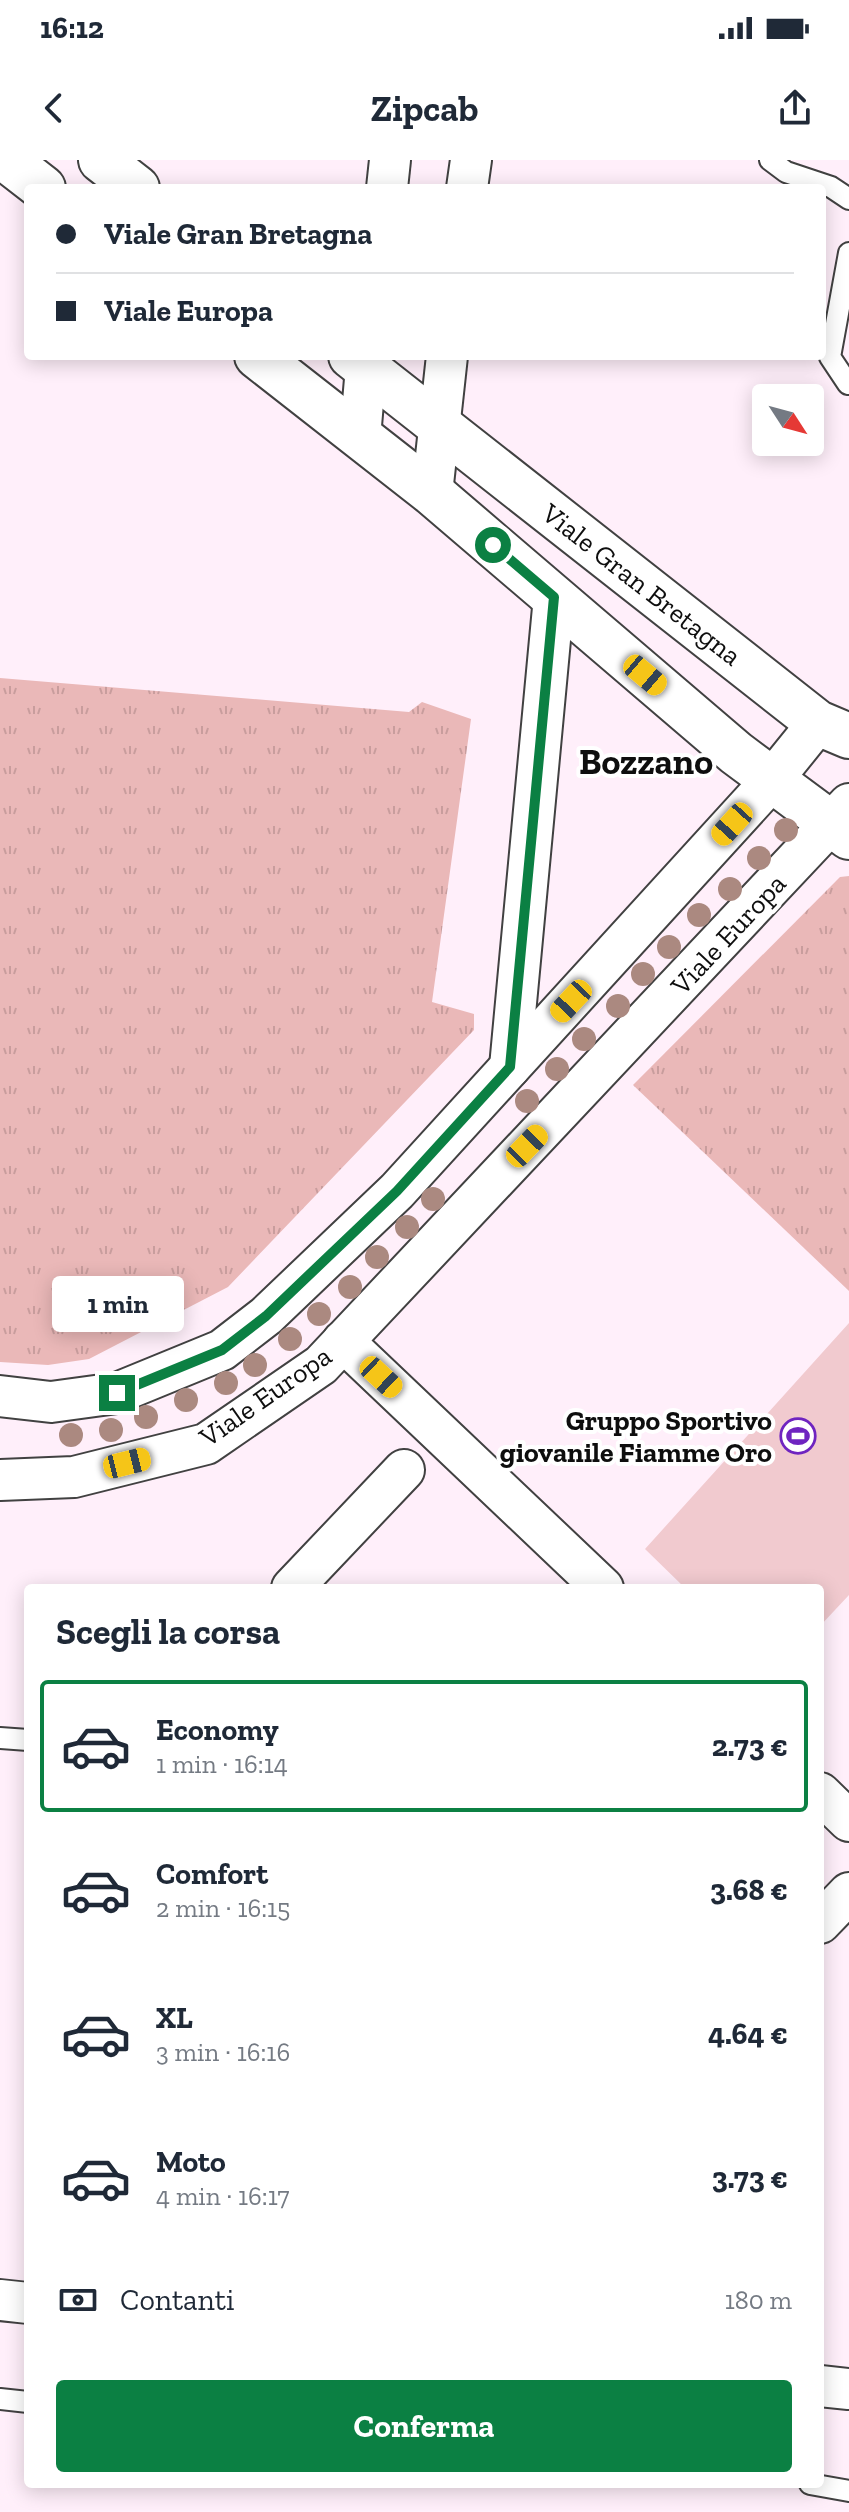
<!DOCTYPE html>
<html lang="it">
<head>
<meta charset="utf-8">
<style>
  body { margin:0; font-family:"Zilla Slab",serif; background:#f2f2f3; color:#1f2937; height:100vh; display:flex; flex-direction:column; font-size:30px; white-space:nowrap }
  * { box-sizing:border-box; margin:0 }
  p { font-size:26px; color:#747a83 }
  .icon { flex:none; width:44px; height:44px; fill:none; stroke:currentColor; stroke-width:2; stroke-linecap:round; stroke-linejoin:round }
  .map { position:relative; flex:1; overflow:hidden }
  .details { position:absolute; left:24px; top:1424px; width:800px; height:904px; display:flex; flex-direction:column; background:#fff; border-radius:8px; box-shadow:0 4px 20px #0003 }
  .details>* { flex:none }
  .top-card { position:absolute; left:24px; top:24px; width:802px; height:176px; border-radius:8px; box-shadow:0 4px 20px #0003; display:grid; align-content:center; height:176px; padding:0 32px; background:#fff }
  .needle { width:52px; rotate:126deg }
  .controls { position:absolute; left:752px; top:224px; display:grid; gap:16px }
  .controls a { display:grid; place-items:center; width:72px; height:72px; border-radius:8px; background:#fff; box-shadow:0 4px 20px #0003; font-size:40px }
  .end { position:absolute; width:36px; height:36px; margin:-18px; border:10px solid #0b8043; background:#fff; box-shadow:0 0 0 4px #fff }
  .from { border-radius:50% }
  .bubble { position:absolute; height:56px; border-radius:8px; background:#fff; box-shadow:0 4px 20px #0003; font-size:26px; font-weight:700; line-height:56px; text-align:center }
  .car { position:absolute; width:24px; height:48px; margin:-24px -12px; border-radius:10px; box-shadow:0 0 6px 2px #0007; background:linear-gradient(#f5c518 24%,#345 0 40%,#f5c518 0 76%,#345 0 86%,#f5c518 0) }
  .top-card b { display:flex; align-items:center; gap:28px; height:76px; font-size:30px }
  .top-card b+b { border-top:2px solid #e0e1e3 }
  .top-card i { width:20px; height:20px; background:#1f2937 }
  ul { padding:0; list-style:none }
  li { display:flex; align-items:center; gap:24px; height:132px; margin:0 16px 12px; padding:0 16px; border:4px solid transparent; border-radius:8px }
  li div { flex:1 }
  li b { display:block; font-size:30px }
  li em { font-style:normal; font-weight:700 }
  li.on { border-color:#0b8043 }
  li>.icon { width:72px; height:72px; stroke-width:1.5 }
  h2 { padding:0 32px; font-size:36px; line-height:96px }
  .pay { display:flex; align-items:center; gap:20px; height:88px; padding:0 32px; font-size:30px }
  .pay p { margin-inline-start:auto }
  .action { display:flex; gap:16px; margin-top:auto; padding:16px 32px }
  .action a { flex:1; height:92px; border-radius:8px; background:#0b8043; color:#fff; font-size:32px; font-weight:700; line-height:92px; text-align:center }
  .status { display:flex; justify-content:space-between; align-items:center; height:56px; padding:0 40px; background:#fff; direction:ltr }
  .status svg { height:22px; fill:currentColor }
  header { display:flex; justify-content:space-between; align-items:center; height:104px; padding:0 32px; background:#fff; font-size:36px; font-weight:700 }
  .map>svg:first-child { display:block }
  .grass { fill:url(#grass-tufts) }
  .pitch { fill:#f1cacf }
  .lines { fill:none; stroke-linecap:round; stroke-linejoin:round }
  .service-casing { stroke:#414141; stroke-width:24 }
  .minor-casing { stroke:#414141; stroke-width:44 }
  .tertiary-casing { stroke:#414141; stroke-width:48 }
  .service { stroke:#fff; stroke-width:20 }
  .minor { stroke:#fff; stroke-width:40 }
  .tertiary { stroke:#fff; stroke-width:44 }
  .tree { fill:#ab8980 }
  .route { stroke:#0b8043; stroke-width:10 }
  .labels { text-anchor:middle; stroke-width:8; stroke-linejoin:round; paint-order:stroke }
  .street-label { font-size:28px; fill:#0e0e0e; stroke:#fff }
  .poi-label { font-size:28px; font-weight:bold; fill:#0e0e0e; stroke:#fff; text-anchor:end }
  .district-label { font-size:36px; font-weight:bold; fill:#0e0e0e; stroke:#fff }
</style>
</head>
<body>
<div class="status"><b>16:12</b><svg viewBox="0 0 49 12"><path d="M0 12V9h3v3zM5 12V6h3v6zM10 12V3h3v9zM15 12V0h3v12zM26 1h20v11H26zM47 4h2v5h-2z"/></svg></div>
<header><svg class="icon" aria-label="back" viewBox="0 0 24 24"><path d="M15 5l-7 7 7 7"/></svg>Zipcab<svg class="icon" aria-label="share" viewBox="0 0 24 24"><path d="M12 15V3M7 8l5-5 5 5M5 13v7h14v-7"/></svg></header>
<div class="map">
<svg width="849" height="2352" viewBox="0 0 849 2352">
  <defs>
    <pattern id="grass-tufts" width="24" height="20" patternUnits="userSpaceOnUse" patternTransform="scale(2)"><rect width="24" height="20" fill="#eab8b8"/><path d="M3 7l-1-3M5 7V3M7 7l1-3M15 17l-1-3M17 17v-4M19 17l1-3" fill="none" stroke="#c89d9d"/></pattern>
  </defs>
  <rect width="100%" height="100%" fill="#ffeffa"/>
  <g class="grass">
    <path d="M0,518l409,34 13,-10 49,17 -39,283 42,12v16l-246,257 -139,72 -41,6 -48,-3z"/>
    <path d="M849,716v415l-216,-206 207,-208z"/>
  </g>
  <path class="pitch" d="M849,1163v272l-29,31v-38h-135l-40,-39z"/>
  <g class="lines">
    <defs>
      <g id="service">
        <path d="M770,0l16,12 45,15 18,12"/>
        <path d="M848,224l-18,-27 19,-104"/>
        <path d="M0,1578l28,2"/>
        <path d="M0,2239l28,3"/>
        <path d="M810,2324l39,7"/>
      </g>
      <g id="minor">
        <path d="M387,28l3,-28"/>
        <path d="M467,28l4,-28"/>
        <path d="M360,277l7,-81"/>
        <path d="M432,333l15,-137"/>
        <path d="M510,907l44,-470"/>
        <path d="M343,1181l260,247"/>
        <path d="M0,1236l51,6 66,-9 105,-43 44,-34 131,-125 375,-411 46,-57"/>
        <path d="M0,1320l74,-3 132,-33 115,-79 528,-561"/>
        <path d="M292,1428l112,-118"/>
        <path d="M820,1633l29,28"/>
        <path d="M820,1763l29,-30"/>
        <path d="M0,2140l28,3"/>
        <path d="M820,2226l29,3"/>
      </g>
      <g id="tertiary">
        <path d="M7,0l36,28"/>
        <path d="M101,0l36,28"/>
        <path d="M257,196l175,137 304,260 113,84"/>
        <path d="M351,196l467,367 31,13"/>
      </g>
    </defs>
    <use href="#service" class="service-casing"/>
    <use href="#minor" class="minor-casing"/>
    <use href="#tertiary" class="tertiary-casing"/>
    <use href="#service" class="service"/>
    <use href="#minor" class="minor"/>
    <use href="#tertiary" class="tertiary"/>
  </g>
  <g class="tree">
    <circle cx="786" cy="670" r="12"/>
    <circle cx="759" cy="698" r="12"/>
    <circle cx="730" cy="729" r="12"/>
    <circle cx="699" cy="755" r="12"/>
    <circle cx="669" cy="787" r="12"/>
    <circle cx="643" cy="814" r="12"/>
    <circle cx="618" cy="846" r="12"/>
    <circle cx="584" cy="879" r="12"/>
    <circle cx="557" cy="909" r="12"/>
    <circle cx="527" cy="941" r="12"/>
    <circle cx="433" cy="1039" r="12"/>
    <circle cx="407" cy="1067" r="12"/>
    <circle cx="377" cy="1097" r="12"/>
    <circle cx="350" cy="1127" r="12"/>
    <circle cx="319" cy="1154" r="12"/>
    <circle cx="290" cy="1179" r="12"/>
    <circle cx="255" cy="1205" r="12"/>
    <circle cx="226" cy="1223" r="12"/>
    <circle cx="186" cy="1240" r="12"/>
    <circle cx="146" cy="1257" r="12"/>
    <circle cx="111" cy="1270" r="12"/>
    <circle cx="71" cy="1275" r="12"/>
  </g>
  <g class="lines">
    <path class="route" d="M117,1233l105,-43 44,-34 131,-125 113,-124 44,-470 -61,-52"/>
  </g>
  <defs>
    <symbol id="stadium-ring" viewBox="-11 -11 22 22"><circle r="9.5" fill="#fff" stroke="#6f24c0" stroke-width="1.5"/><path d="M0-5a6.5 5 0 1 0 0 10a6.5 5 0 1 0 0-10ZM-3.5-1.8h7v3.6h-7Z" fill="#6f24c0"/></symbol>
  </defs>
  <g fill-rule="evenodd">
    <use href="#stadium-ring" x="778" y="1256" width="40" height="40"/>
  </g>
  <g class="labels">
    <g class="street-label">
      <text transform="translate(642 424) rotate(38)" y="10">Viale Gran Bretagna</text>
      <text transform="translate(728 774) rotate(-47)" y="10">Viale Europa</text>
      <text transform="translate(265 1236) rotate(-35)" y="10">Viale Europa</text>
    </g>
    <g class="poi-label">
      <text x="772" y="1270">Gruppo Sportivo<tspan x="772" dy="32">giovanile Fiamme Oro</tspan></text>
    </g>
    <g class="district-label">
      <text x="646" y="614">Bozzano</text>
    </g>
  </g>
</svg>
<div class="controls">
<a><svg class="needle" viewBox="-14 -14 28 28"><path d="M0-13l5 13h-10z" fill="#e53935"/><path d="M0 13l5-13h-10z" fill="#747a83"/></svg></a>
</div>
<i class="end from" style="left:493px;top:385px"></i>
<i class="end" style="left:117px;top:1233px"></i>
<div class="bubble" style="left:52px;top:1116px;width:132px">1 min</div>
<i class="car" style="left:645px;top:515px;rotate:130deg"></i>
<i class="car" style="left:732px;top:664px;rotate:222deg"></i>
<i class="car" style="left:571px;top:841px;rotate:223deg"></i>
<i class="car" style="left:527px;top:986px;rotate:44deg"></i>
<i class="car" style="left:381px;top:1217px;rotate:133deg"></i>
<i class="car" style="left:127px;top:1303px;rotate:76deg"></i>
<div class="top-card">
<b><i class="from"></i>Viale Gran Bretagna</b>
<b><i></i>Viale Europa</b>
</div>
<section class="details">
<h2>Scegli la corsa</h2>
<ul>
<li class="on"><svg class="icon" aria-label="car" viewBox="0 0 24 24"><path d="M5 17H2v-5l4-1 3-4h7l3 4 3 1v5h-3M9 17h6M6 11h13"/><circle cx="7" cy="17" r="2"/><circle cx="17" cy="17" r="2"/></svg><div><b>Economy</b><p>1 min · 16:14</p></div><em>2.73 €</em></li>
<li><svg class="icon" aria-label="car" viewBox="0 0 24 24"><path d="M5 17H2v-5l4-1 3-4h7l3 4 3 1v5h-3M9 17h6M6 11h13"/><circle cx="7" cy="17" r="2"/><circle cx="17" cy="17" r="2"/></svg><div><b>Comfort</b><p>2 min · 16:15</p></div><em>3.68 €</em></li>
<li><svg class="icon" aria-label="car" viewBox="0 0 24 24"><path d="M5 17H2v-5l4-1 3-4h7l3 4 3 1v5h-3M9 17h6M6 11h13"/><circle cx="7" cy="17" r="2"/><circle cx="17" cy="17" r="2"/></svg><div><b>XL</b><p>3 min · 16:16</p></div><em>4.64 €</em></li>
<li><svg class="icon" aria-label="car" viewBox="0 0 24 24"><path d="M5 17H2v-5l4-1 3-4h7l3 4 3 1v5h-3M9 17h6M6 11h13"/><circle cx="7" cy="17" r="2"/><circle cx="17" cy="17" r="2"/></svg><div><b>Moto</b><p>4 min · 16:17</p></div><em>3.73 €</em></li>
</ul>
<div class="pay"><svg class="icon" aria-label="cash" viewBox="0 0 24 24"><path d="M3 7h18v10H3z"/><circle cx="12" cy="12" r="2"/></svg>Contanti<p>180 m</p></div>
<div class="action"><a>Conferma</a></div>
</section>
</div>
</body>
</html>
